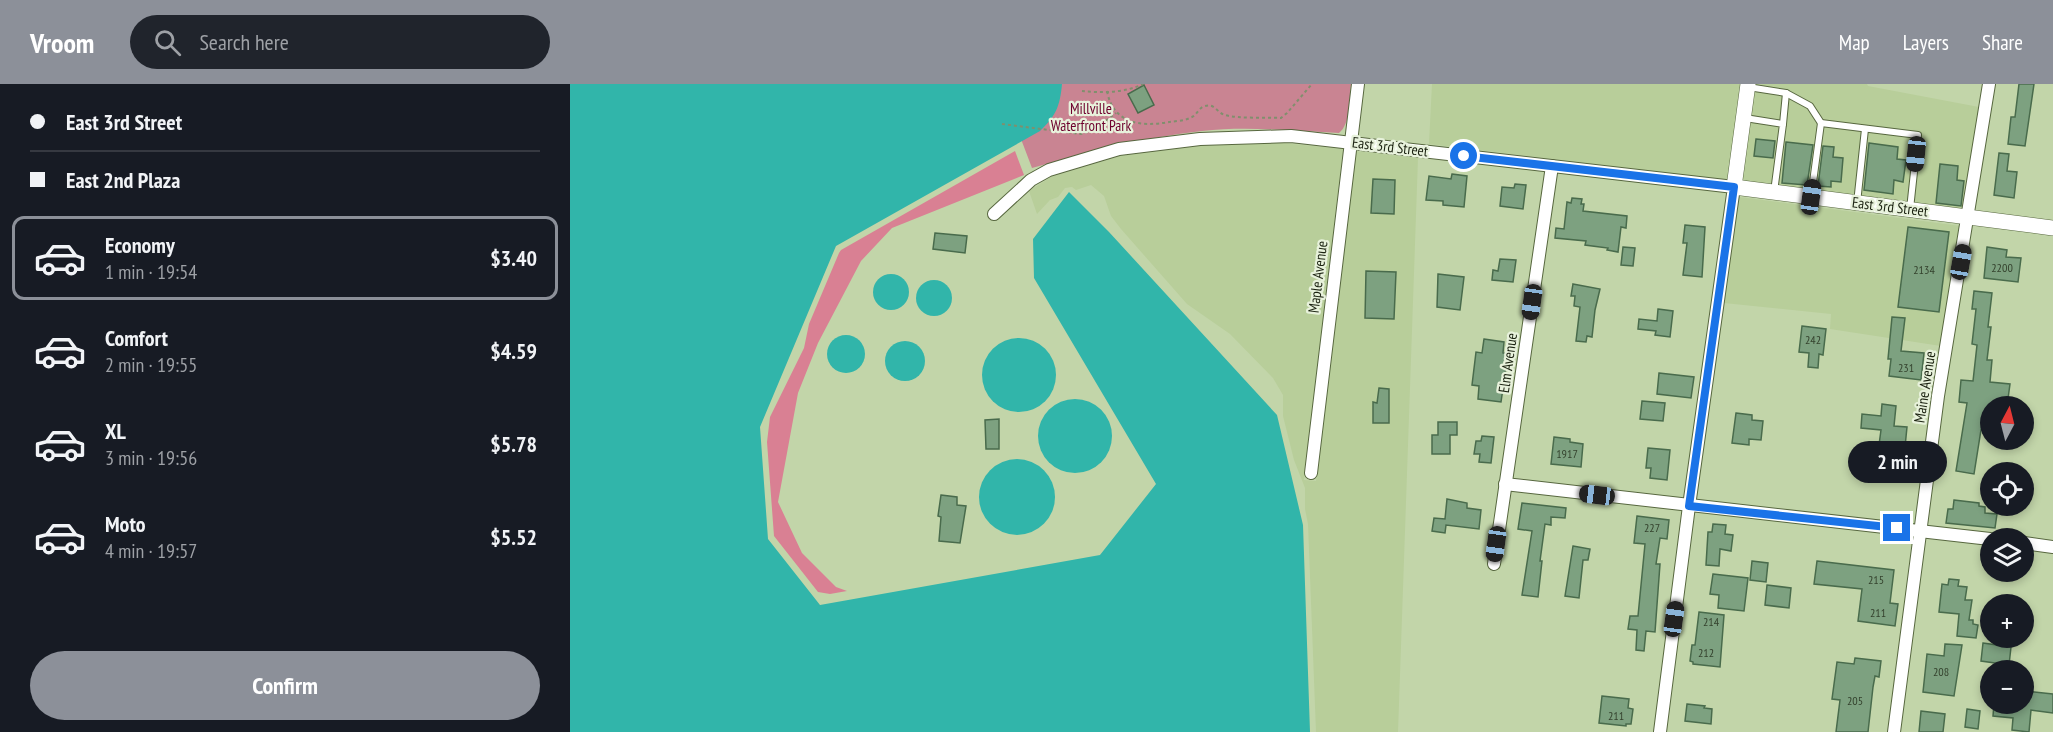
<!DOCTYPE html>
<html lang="en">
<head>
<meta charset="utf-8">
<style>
  body { margin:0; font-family:"PT Sans Narrow",sans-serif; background:#20242c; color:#f1f3f6; height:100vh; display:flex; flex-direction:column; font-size:22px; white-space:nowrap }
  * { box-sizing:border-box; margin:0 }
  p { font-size:20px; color:#9ea1a6 }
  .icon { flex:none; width:33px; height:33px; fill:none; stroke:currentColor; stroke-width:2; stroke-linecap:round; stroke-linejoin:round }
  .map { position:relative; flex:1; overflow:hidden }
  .panel { display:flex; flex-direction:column; background:#171b24; width:570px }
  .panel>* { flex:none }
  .hud { display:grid; align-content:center; height:132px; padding:0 30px; background:#171b24 }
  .needle { width:39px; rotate:7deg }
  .tools { position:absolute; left:1410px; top:312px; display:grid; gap:12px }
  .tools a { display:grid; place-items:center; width:54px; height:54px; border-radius:50%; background:#171b24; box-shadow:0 3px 9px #0003; font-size:30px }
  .end { position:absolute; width:27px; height:27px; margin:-14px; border:8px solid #1a73e8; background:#fff; box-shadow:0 0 0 3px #fff }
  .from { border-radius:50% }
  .bubble { position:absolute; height:42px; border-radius:21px; background:#171b24; box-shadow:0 3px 9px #0003; font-size:20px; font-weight:700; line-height:42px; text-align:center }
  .car { position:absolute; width:18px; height:36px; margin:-18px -9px; border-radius:8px; box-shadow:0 0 4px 2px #0007; background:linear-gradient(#222 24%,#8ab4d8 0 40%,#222 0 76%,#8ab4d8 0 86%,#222 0) }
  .hud b { display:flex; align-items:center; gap:21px; height:57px; font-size:22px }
  .hud b+b { border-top:2px solid #363941 }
  .hud i { width:15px; height:15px; background:#f1f3f6 }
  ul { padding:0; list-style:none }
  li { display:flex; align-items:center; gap:18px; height:84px; margin:0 12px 9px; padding:0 18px; border:3px solid transparent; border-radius:12px }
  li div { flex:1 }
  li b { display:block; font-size:22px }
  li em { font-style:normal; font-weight:700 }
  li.selected { border-color:#8c9099 }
  li>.icon { width:54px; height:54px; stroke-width:1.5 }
  .action { display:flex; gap:12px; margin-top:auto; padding:12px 30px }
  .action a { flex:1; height:69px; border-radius:36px; background:#8c9099; color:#fff; font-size:24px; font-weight:700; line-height:69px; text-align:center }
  header { display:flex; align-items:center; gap:36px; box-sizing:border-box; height:84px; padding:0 30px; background:#8c9099; color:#fff }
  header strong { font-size:28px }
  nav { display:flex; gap:33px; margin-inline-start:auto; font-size:21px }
  .search { width:420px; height:54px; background:#20242c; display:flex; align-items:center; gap:15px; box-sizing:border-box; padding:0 21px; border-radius:33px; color:#9ea1a6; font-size:22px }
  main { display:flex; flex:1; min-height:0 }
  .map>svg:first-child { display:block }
  .built { fill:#b8ce9a }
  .green { fill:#c98492 }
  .forest { fill:#d98093 }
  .water { fill:#31b5aa }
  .building { fill:#7da180; stroke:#496b4c; stroke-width:1.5 }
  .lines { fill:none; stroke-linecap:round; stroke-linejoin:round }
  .service-casing { stroke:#57673f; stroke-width:8 }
  .minor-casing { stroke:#57673f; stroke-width:14 }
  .tertiary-casing { stroke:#57673f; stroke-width:16 }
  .path { stroke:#808f6d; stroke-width:2; stroke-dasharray:3 3; stroke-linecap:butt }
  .service { stroke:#fff; stroke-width:6 }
  .minor { stroke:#fff; stroke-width:12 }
  .tertiary { stroke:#fff; stroke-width:15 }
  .route { stroke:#1a73e8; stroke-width:8 }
  .labels { text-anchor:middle; stroke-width:4.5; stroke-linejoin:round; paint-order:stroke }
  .number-label { font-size:12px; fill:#34422d }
  .park-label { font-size:15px; fill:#6e002d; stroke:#e8f2dc }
  .street-label { font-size:15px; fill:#1b2211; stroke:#e8f2dc }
</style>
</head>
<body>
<header>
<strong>Vroom</strong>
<div class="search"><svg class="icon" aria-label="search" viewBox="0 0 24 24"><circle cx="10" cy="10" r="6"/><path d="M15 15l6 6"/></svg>Search here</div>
<nav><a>Map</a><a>Layers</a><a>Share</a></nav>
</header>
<main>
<section class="panel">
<div class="hud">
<b><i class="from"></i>East 3rd Street</b>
<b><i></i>East 2nd Plaza</b>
</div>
<ul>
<li class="selected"><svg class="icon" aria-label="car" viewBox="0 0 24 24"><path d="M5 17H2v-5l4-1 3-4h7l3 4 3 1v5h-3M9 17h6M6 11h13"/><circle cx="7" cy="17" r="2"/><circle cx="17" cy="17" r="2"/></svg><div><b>Economy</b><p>1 min · 19:54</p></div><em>$3.40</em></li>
<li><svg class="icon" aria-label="car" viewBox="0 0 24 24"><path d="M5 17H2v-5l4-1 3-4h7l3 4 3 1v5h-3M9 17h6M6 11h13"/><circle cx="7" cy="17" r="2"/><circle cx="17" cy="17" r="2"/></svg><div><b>Comfort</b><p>2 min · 19:55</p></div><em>$4.59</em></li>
<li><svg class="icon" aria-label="car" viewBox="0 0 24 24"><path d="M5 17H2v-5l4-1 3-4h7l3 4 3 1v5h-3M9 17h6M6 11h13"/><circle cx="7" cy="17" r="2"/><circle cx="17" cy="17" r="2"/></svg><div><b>XL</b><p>3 min · 19:56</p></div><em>$5.78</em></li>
<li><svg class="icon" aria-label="car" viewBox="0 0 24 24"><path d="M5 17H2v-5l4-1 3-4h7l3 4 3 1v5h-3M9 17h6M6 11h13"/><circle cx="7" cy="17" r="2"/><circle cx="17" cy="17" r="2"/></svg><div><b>Moto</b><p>4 min · 19:57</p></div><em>$5.52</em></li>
</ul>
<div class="action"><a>Confirm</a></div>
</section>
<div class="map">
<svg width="1483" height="648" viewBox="0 0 1483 648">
  <rect width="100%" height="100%" fill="#c2d5a9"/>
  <g class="built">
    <path d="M862,0h308l-12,96 -299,-36z"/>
    <path d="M1183,0h114l1,2 111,21 -16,104 -222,-29z"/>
    <path d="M712,59l61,6 -39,331 12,1 39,-330 63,7 -20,574h-82l-8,-208 -3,-15v-21l-11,-28 -11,-44v-21l-10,-17 -43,-44 -43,-30 -66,-75 -10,-13 -7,-20 -13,-11 -15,5 -4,-3 -7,1 -7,9 -8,3 -13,14 -8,-23 22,-14 69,-21 80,-10z"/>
    <path d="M1169,113l222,29 -20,120 -111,-17 1,-15 -107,-11z"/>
  </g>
  <path class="green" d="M303,0h478c-2,14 0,40 -12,49 -45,-2 -92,-7 -137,-2 -58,6 -114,22 -170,37l-11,-29z"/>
  <path class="forest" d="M445,67l9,24 -132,53 -31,33 -43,82 -20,50 -20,109 24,51 34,34 11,4 -17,3 -12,-2 -44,-56 -7,-94 3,-25 34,-69 5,-24 30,-71 2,-3z"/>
  <g class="water">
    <path d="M0,0h492c-2,22 -6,32 -22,47l-204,115 -76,181 8,112 52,66 280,-50 56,-71 -122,-206 -1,-39 36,-47 40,40 168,183 26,110 7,207h-740z"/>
    <circle cx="321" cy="208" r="18"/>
    <circle cx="364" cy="214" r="18"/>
    <circle cx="276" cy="270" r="19"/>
    <circle cx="449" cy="291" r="37"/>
    <circle cx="335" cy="277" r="20"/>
    <circle cx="505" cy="352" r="37"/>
    <circle cx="447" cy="413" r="38"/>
  </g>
  <g class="building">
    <path d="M1449,0h15l-9,62 -17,-2 3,-27h4z"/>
    <path d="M574,1l10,20 -16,8 -10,-19z"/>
    <path d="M1186,55l19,2 -2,17 -19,-2z"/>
    <path d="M1216,58l27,3 -6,40 -25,-2z"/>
    <path d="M1299,59l29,4 -1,12 9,1 -3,22 -9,-2 -1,14 -29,-4z"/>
    <path d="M1253,62l11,1 -1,10 10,1 -2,24 -10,-1v6l-13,-1z"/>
    <path d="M1429,69l10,1 -2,17 10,1 -3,26 -20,-3z"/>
    <path d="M1370,80l18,2 -1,14 7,1 -3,25 -25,-3z"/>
    <path d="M882,90l15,2 -3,31 -21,-2v-4l-17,-1 3,-24 22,3z"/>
    <path d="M803,95l22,1 -1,34 -23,-1z"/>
    <path d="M945,100l11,1 -3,24 -23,-3 2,-19 12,1z"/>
    <path d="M1002,114l10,1 -1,5h3l-1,7 44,5 -1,12 -5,-1 -3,25 -11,-2 1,-2 -23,-3 1,-4 -31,-3 1,-10 8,1 3,-27 4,1z"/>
    <path d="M1115,141l20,2 -3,50 -19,-2 4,-32h-4z"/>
    <path d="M1338,143l41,5 -10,80 -41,-5z"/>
    <path d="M365,149l32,3 -2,17 -32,-4z"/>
    <path d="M1053,163l12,1 -2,18 -12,-1z"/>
    <path d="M1417,163l20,3 -1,7 15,1 -3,24 -34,-4z"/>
    <path d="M930,175l16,1 -3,22 -21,-2 1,-10 5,1z"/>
    <path d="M796,187l30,1 -2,47 -29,-1z"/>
    <path d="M868,190l26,3 -4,33 -23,-3z"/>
    <path d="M1003,200l27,5 -5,21 -3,27 -5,-1 -1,6 -10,-1 4,-34 -6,-1 1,-10h-4z"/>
    <path d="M1404,207l18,2 -4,34h3l-4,33h5l-2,22 20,2 -3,22 -17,-1 -1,27 -8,-2 -7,44 -18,-3 11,-68 -8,-1 2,-22 12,1 4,-36 -5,-1 4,-35h-4z"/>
    <path d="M1088,225l15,2 -3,26 -15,-2 1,-4 -18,-2 1,-10 18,2z"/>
    <path d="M1322,233l13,1 -4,33 23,2 -3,27 -32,-4 2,-17h-3z"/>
    <path d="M1232,242l24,3 -3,26 -4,-1 -1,14 -10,-1 1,-14 -10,-1z"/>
    <path d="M914,255l20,3 -1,11 5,1 -7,48 -23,-3 1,-13 -7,-1 4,-33 6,1z"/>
    <path d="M1089,289l35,4 -3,21 -34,-4z"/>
    <path d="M809,304l10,1v34h-16v-21l4,1z"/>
    <path d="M1072,317l23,2 -2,18 -23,-2z"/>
    <path d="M1312,320l14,2 -2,20 13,1 -2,20 -26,-2 2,-15 -20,-2 1,-14 19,2z"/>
    <path d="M1166,329l16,2v5l11,1 -2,19 -12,-1v6l-17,-2z"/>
    <path d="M429,335v30h-13l-1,-29z"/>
    <path d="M868,338h19v13h-7v19h-18v-19h6z"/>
    <path d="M912,352l12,1 -3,26 -12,-1 1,-8h-6l2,-13h5z"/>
    <path d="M984,353l16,2v3l13,2 -2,23 -30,-3z"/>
    <path d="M1078,364l22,2 -3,30 -17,-2 1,-10h-5z"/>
    <path d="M371,411l16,2v8l9,1 -6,37 -21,-2 2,-24 -3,-1z"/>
    <path d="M877,415l20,4v5l14,2 -2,19 -33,-4 -1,8 -13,-2 2,-13 11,1z"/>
    <path d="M1384,416l25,3v3l6,1v6l12,1 -2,14 -49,-5 2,-14h5z"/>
    <path d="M952,419l44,5 -1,10 -14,-1v8l-6,-1 -5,37h2l-4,36 -16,-2 10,-64 -14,-2z"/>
    <path d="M1067,432l32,4 -2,19 -7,-1 -4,26h4l-5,68 -9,-1 -2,20 -8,-1 1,-20 -9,-1 2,-13h8l7,-72 -11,-1z"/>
    <path d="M1143,440l13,1 -1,9 8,1 -2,16 -11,-2 -1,17 -13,-1 2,-33h4z"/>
    <path d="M1003,462l17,3 -2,11h-5l-4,38 -14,-2z"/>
    <path d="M1182,477l16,2 -2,19 -16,-2z"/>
    <path d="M1247,477l77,9 -4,33 8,1 -3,22 -37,-5 4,-32 -48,-5z"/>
    <path d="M1143,490l35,4 -4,33 -26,-3 1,-13 -9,-1z"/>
    <path d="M1379,495l10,1 -1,6 9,1 -2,13h7l-3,20h4v4l5,1 -2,13 -19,-2 2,-22 -20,-2 3,-28 6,1z"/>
    <path d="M1197,501l24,3 -2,20 -24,-3z"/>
    <path d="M1129,528l25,3 -4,52 -27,-3v-2l-3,-1 2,-16h3z"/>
    <path d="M1413,559l28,4 -2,18 -28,-4z"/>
    <path d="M1375,560l17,1 -8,51 -31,-4 4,-38 17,2z"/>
    <path d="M1285,574l26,3 -2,16 -4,-1 -2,11 -5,45h-32l4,-32 -8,-1 5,-37 17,2z"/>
    <path d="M1454,607l29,3v19l-22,-3 -2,22 -17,-2 1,-12 -20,-2 1,-12h30z"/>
    <path d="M1032,612l27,3 -1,9 5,1 -2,15h-5v2l-27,-3z"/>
    <path d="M1117,620l18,2 -1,2 8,1 -1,15 -26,-3z"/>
    <path d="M1397,625l13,2 -2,18 -13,-2z"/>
    <path d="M1351,627l24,3 -2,18h-24z"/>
  </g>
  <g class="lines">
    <defs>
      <g id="service">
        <path d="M1178,3l38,6 24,13 11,17 97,12 -8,74"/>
        <path d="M1175,34l38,6 -9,68"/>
        <path d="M1213,40l3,-31"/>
        <path d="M1241,113l10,-74"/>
        <path d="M1287,119l8,-74"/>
      </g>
      <g id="minor">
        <path d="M424,130l37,-34 18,-10 70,-21 81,-10 91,-3 443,51 -45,319 -29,226"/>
        <path d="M741,389l47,-389"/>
        <path d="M935,400l485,55"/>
        <path d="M1454,459l29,4"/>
        <path d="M924,480l58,-398"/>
        <path d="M1324,648l44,-336 51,-312"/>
      </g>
      <path id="tertiary" d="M1178,0l-14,103 319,41"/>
    </defs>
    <use href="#service" class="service-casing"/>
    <use href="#minor" class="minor-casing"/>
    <use href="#tertiary" class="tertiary-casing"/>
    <g class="path">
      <path d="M512,7c19,2 43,2 61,-7"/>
      <path d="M537,7c6,33 34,36 62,31 7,-1 16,-1 23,-5 5,-2 7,-10 13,-11 10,-3 12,7 20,9 13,4 40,2 56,3l6,-5 25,-29"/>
      <path d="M432,40l79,10 13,-4 22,-17"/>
    </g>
    <use href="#service" class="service"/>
    <use href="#minor" class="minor"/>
    <use href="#tertiary" class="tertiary"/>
  </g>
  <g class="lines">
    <path class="route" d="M894,72l270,31 -45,319 208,22"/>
  </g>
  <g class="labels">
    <g class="number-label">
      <text x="1432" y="188">2200</text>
      <text x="1354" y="190">2134</text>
      <text x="1243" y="260">242</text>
      <text x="1336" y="288">231</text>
      <text x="997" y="374">1917</text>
      <text x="1082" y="448">227</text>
      <text x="1306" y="500">215</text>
      <text x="1308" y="533">211</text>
      <text x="1141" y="542">214</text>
      <text x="1136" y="573">212</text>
      <text x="1371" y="592">208</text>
      <text x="1285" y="621">205</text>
      <text x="1046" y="636">211</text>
    </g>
    <g class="park-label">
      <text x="521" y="30">Millville<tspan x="521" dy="17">Waterfront Park</tspan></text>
    </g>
    <g class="street-label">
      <text transform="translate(820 63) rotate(7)" y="5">East 3rd Street</text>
      <text transform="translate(1320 123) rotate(7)" y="5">East 3rd Street</text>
      <text transform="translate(748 193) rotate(-83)" y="5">Maple Avenue</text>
      <text transform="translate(938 279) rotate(-82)" y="5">Elm Avenue</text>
      <text transform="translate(1355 303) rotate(-81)" y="5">Maine Avenue</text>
    </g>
  </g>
</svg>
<div class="tools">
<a><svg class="needle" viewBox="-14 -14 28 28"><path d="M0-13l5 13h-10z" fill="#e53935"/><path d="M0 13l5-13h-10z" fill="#9ea1a6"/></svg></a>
<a><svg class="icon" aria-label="locate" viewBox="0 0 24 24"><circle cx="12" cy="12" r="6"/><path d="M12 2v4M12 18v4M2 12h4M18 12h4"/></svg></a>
<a><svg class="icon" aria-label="layers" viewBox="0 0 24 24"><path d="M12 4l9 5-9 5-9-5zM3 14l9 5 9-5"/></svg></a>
<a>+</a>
<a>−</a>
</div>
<i class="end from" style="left:894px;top:72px"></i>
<i class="end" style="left:1327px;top:444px"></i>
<div class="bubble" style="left:1278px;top:357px;width:99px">2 min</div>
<i class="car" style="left:1346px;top:70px;rotate:186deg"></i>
<i class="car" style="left:1241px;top:113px;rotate:8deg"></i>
<i class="car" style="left:1391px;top:178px;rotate:10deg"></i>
<i class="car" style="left:962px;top:218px;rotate:188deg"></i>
<i class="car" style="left:1027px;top:411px;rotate:277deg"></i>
<i class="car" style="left:926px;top:460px;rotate:188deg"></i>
<i class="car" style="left:1104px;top:535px;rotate:8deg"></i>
</div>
</main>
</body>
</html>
